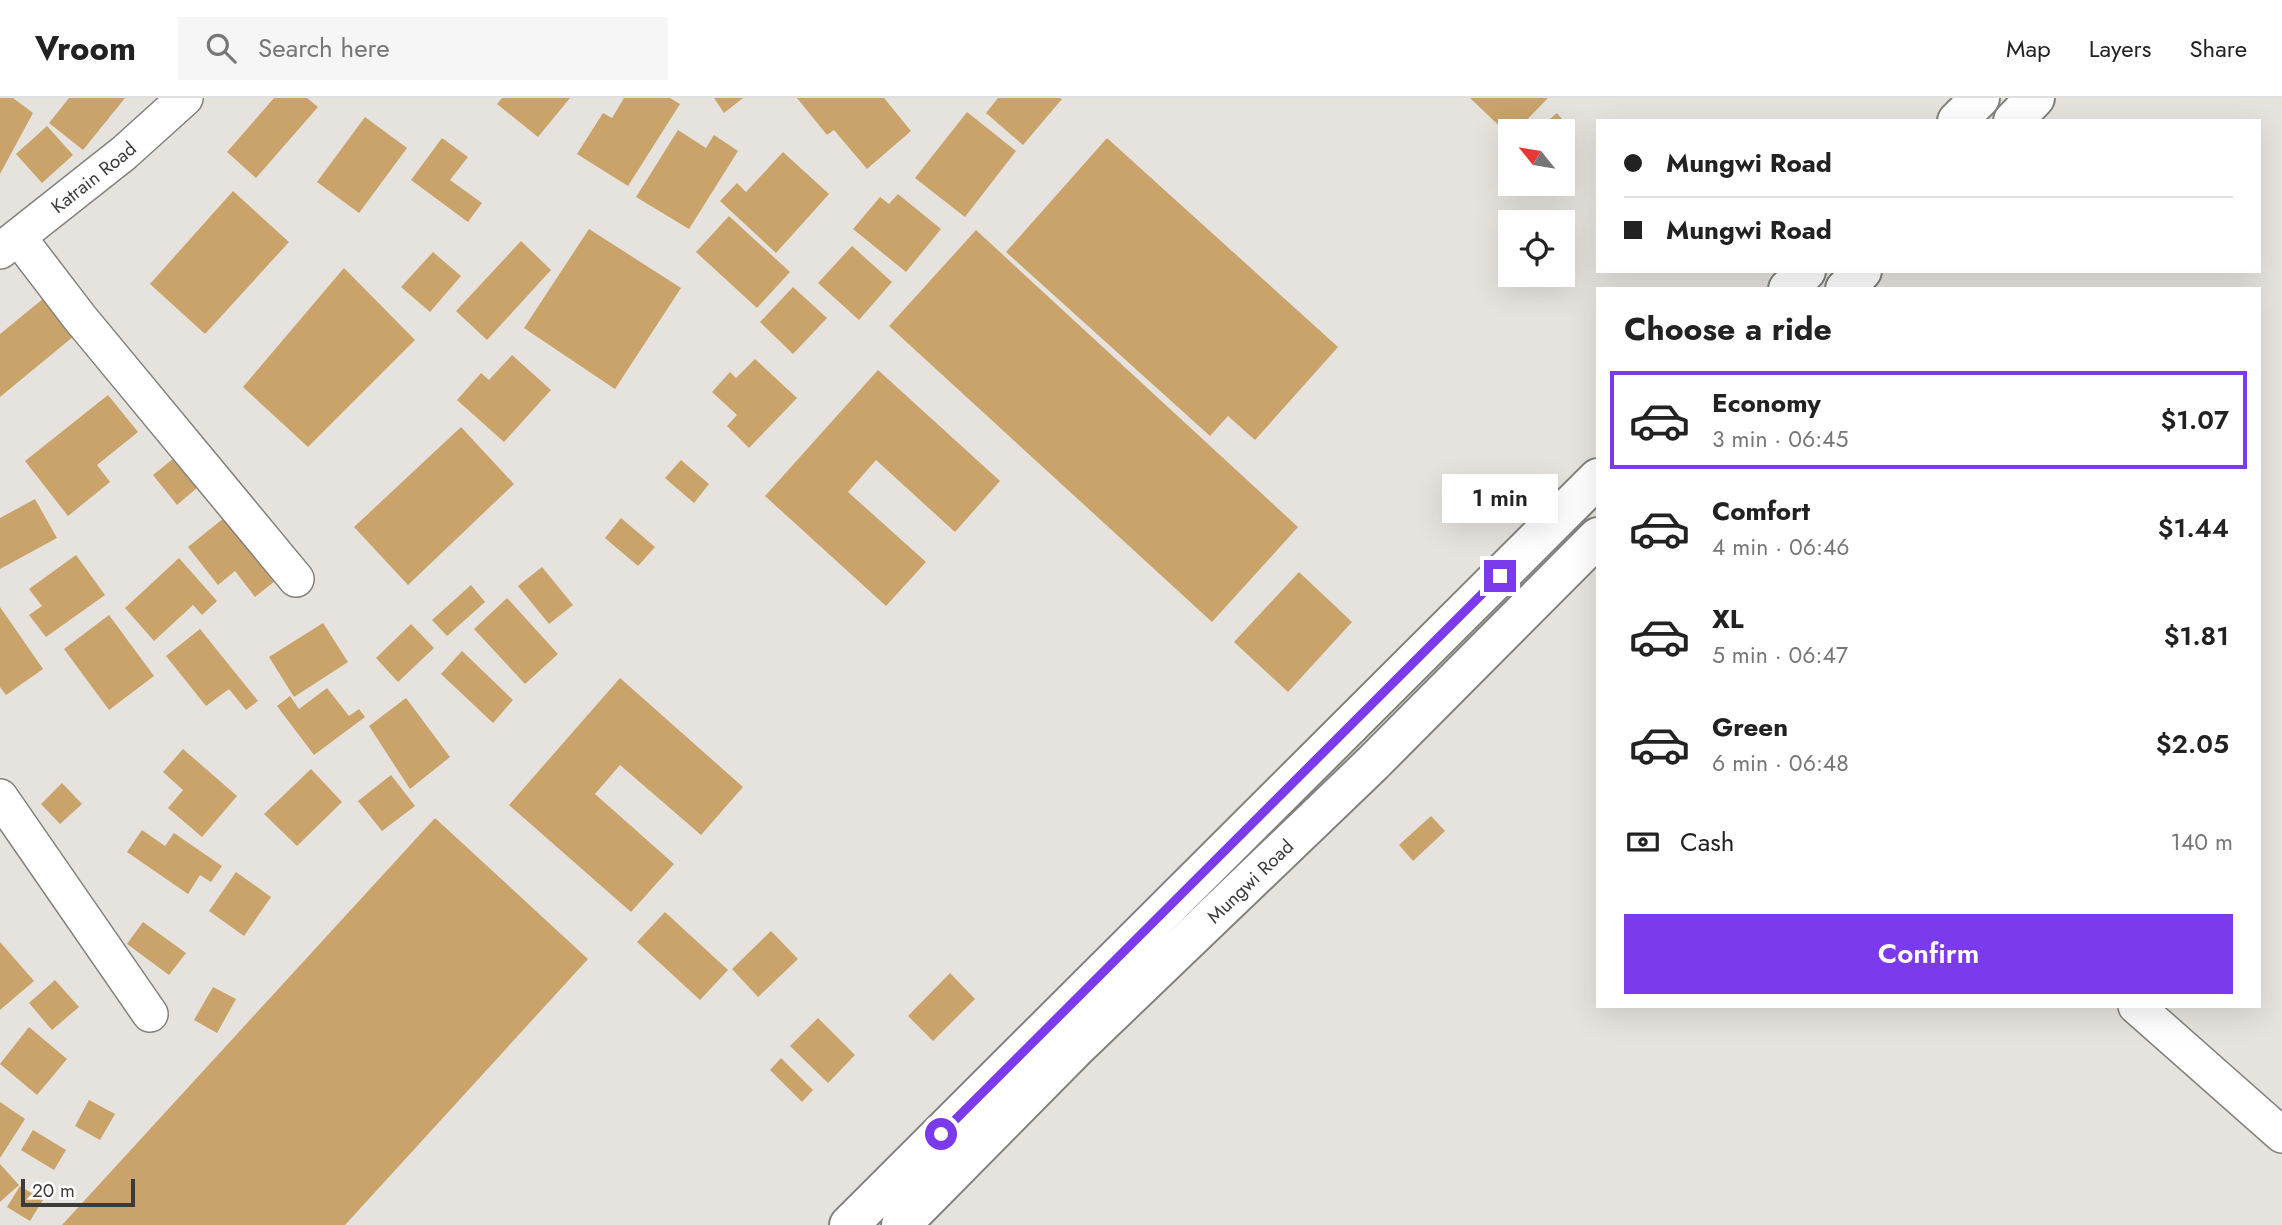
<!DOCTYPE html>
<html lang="en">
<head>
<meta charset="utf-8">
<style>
  body { margin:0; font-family:Jost,sans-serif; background:#f6f6f6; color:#222; height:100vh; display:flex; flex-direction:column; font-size:26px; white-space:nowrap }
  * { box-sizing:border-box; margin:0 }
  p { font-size:23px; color:#767676 }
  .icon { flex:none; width:38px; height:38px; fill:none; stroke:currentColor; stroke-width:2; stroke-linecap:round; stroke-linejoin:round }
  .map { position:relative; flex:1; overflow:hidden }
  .drawer { position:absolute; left:1596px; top:189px; width:665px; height:721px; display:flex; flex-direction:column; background:#fff; border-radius:0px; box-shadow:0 7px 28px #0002 }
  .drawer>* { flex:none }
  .guide { position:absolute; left:1596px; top:21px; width:665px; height:154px; border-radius:0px; box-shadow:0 7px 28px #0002; display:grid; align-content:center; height:154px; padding:0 28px; background:#fff }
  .needle { width:46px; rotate:300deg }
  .tools { position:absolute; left:1498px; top:21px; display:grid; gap:14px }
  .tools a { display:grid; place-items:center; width:77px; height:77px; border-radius:0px; background:#fff; box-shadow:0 7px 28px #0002; font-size:35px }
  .scale { position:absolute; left:21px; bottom:18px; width:114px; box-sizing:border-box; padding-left:7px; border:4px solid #3c3b39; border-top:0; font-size:19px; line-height:24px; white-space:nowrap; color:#3c3b39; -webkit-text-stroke:5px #fff; paint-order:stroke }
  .end { position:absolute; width:32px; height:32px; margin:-16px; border:9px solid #7c3aed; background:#fff; box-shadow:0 0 0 4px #fff }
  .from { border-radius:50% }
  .bubble { position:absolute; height:49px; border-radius:0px; background:#fff; box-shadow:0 7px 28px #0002; font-size:23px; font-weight:600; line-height:49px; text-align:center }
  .guide b { display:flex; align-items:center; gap:24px; height:66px; font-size:26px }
  .guide b+b { border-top:2px solid #e0e0e0 }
  .guide i { width:18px; height:18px; background:#222 }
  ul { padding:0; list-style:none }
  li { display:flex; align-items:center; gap:21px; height:98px; margin:0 14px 10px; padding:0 14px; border:4px solid transparent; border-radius:0px }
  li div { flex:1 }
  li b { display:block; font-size:26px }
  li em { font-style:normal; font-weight:600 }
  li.on { border-color:#7c3aed }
  li>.icon { width:63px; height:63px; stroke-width:1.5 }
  h2 { padding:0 28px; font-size:32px; line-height:84px }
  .pay { display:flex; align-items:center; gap:18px; height:77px; padding:0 28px; font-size:26px }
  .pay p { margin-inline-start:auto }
  .button { display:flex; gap:14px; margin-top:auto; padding:14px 28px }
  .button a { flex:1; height:80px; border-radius:0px; background:#7c3aed; color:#fff; font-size:28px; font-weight:600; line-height:80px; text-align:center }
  header { display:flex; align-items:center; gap:42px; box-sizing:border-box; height:98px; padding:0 35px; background:#fff; border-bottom:2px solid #e0e0e0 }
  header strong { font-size:33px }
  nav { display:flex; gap:38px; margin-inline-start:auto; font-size:24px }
  .search { width:490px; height:63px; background:#f6f6f6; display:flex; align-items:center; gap:18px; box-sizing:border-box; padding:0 24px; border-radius:0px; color:#767676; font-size:26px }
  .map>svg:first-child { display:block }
  .building { fill:#c9a369 }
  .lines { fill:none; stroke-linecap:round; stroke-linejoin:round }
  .street-casing { stroke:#83817d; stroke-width:38 }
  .secondary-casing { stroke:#83817d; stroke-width:42 }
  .street { stroke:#fff; stroke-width:35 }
  .secondary { stroke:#fff; stroke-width:38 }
  .route { stroke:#7c3aed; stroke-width:9 }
  .labels { text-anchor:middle; stroke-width:5; stroke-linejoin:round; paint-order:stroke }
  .street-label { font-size:19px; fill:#3c3b39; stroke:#fff }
</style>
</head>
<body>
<header>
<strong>Vroom</strong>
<div class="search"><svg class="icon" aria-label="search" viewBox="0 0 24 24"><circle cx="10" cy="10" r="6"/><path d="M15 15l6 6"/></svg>Search here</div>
<nav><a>Map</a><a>Layers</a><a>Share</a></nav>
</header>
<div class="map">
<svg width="2282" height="1127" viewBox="0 0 2282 1127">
  <rect width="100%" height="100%" fill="#e6e3df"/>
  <g class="building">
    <path d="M0,0h13l20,15 -33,61z"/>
    <path d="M69,0h56l-42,52 -34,-27z"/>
    <path d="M274,0h33l11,9 -62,71 -29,-26z"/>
    <path d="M502,0h68l-32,39 -41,-33z"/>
    <path d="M624,0h46l10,6 -52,82 -51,-32 26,-41 9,5z"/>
    <path d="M714,0h29l-19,15z"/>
    <path d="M797,0h87l27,33 -44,38 -33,-39 -7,5z"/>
    <path d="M998,0h62l2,1 -39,46 -37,-32z"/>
    <path d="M1470,0h78l-32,33h-6v5z"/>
    <path d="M967,14l49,39 -51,66 -50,-39z"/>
    <path d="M1557,15l18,22 -12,11v-15h-27z"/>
    <path d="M365,19l42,31 -48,65 -42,-31z"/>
    <path d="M47,28l26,29 -31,28 -26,-29z"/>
    <path d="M678,32l28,18 8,-13 24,16 -49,78 -53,-32z"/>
    <path d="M442,40l26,19 -18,23 32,23 -14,19 -57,-42z"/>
    <path d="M1107,40l231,209 -83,93 -27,-24 -18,20 -204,-184z"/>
    <path d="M783,54l46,42 -53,59 -56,-52 17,-18 9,9z"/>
    <path d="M233,93l56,51 -84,92 -55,-50z"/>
    <path d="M898,96l43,35 -35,43 -53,-43 27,-32 9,7z"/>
    <path d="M729,118l61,56 -33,36 -61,-56z"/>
    <path d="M589,131l92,59 -66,101 -91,-61z"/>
    <path d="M976,132l322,297 -86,95 -323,-296z"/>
    <path d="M521,143l30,29 -64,70 -31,-29z"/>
    <path d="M852,148l40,36 -33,38 -41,-37z"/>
    <path d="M433,154l28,24 -31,36 -29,-25z"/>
    <path d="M344,170l71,72 -107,107 -65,-60z"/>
    <path d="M793,189l34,31 -34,36 -33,-32z"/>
    <path d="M44,200l30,38 -74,61v-63z"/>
    <path d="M512,257l39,35 -47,52 -47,-42 24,-27 8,7z"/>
    <path d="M755,261l42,39 -48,50 -22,-22 10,-11 -25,-23 18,-20 6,6z"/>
    <path d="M878,272l122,111 -45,51 -79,-72 -28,32 78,70 -40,44 -121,-110z"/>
    <path d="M108,297l30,37 -41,33 13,17 -42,34 -43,-55z"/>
    <path d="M461,329l53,57 -106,101 -54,-58z"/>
    <path d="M174,360l24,29 -21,18 -24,-30z"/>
    <path d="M681,362l28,24 -15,19 -29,-25z"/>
    <path d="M35,401l22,39 -57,31v-51z"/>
    <path d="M225,419l50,64 -20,16 -20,-26 -17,14 -30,-38z"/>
    <path d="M621,420l34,29 -17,19 -33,-28z"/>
    <path d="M76,457l29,40 -59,42 -17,-22 13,-9 -13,-17z"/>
    <path d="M179,460l38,43 -15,14 -9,-10 -39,36 -29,-33z"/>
    <path d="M542,469l31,38 -24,19 -31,-38z"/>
    <path d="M1299,474l53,50 -64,70 -54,-50z"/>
    <path d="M471,487l14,17 -38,34 -15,-16z"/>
    <path d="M507,500l51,56 -33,30 -51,-55z"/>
    <path d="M0,509l43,62 -37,26 -6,-8z"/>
    <path d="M109,517l45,61 -45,34 -45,-61z"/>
    <path d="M323,525l25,39 -54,35 -25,-40z"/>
    <path d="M411,526l23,24 -36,34 -22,-24z"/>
    <path d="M200,531l58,72 -12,9 -17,-21 -23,17 -40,-50z"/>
    <path d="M462,553l51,49 -20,23 -52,-49z"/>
    <path d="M620,580l123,109 -42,48 -81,-70 -25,29 79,70 -43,48 -122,-107z"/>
    <path d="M327,590l22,28 10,-7 6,8 -51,38 -37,-49 13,-10 9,13z"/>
    <path d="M406,600l44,59 -40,32 -41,-63z"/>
    <path d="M183,651l54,47 -35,41 -34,-29 15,-18 -20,-18z"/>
    <path d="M311,671l31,33 -45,44 -33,-32z"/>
    <path d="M391,677l24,31 -33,25 -24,-30z"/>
    <path d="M62,685l20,21 -22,20 -19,-20z"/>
    <path d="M1431,718l14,15 -32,30 -14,-16z"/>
    <path d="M435,720l153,141 -243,266h-283z"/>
    <path d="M142,732l23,16 9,-13 48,33 -11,16 -11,-7 -12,19 -61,-42z"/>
    <path d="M236,774l35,25 -27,39 -35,-25z"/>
    <path d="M665,814l63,58 -28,30 -63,-58z"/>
    <path d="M143,824l43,31 -17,22 -42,-31z"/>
    <path d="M771,833l27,28 -40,38 -26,-28z"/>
    <path d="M0,844l34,39 -34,29z"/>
    <path d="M950,875l25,26 -42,42 -25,-25z"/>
    <path d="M55,882l24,27 -27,23 -23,-27z"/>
    <path d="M213,889l23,12 -19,34 -23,-13z"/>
    <path d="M818,920l37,37 -27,28 -38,-37z"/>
    <path d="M29,929l38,32 -30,36 -37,-31z"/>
    <path d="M781,960l32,32 -11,12 -32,-32z"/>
    <path d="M89,1002l26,14 -15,26 -25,-14z"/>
    <path d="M0,1004l25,17 -25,39z"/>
    <path d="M33,1032l33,20 -12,20 -33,-20z"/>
    <path d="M0,1066l19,21 -19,17z"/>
    <path d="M20,1088l23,14 -13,21 -23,-14z"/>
  </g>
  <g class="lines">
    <defs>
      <g id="street">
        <path d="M18,139l62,81 216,261"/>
        <path id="s1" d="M0,153l124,-98 61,-55"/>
        <path d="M0,699l150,217"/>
        <path d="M2136,908l146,129"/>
      </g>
      <g id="secondary">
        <path d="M1957,23l23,-23"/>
        <path d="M2013,23l22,-23"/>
        <path d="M1788,191l18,-18"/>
        <path d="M1845,191l17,-18"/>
        <path d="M849,1127l749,-747"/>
        <path id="s2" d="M901,1127l177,-179 295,-283 225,-226"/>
      </g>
    </defs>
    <use href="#street" class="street-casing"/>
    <use href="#secondary" class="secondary-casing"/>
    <use href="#street" class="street"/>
    <use href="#secondary" class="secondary"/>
  </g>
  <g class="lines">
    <path class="route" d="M941,1036l559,-558"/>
  </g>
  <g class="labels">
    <g class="street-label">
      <text dy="7" stroke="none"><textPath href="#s1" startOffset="119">Katrain Road</textPath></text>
      <text dy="7" stroke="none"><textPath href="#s2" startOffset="490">Mungwi Road</textPath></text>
    </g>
  </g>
</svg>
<div class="tools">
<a><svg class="needle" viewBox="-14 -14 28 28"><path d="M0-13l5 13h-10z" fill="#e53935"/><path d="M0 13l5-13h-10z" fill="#767676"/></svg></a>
<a><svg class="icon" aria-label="locate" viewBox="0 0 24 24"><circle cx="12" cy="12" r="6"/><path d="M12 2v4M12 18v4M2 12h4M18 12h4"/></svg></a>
</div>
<div class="scale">20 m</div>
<i class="end from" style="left:941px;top:1036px"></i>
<i class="end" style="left:1500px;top:478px"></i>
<div class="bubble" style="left:1442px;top:376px;width:116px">1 min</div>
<div class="guide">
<b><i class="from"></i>Mungwi Road</b>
<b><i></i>Mungwi Road</b>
</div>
<section class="drawer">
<h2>Choose a ride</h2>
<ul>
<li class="on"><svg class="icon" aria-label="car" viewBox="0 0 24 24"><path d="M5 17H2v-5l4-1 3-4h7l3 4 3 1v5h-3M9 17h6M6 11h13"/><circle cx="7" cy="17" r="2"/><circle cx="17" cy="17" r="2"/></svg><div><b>Economy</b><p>3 min · 06:45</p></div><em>$1.07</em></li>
<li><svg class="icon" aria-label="car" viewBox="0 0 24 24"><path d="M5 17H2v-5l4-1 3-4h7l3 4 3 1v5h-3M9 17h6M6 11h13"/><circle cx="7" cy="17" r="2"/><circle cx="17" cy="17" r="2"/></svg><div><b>Comfort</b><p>4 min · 06:46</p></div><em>$1.44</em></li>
<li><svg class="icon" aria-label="car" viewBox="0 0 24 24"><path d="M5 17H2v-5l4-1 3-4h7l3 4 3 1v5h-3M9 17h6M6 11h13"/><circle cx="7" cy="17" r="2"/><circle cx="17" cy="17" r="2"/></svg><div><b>XL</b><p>5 min · 06:47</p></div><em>$1.81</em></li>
<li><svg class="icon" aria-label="car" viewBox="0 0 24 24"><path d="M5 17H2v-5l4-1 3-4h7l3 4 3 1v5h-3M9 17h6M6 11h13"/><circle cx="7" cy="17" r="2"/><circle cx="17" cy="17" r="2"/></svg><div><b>Green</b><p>6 min · 06:48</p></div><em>$2.05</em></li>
</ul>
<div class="pay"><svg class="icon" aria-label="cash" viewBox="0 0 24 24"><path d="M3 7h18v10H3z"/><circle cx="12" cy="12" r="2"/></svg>Cash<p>140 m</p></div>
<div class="button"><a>Confirm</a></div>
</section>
</div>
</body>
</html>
